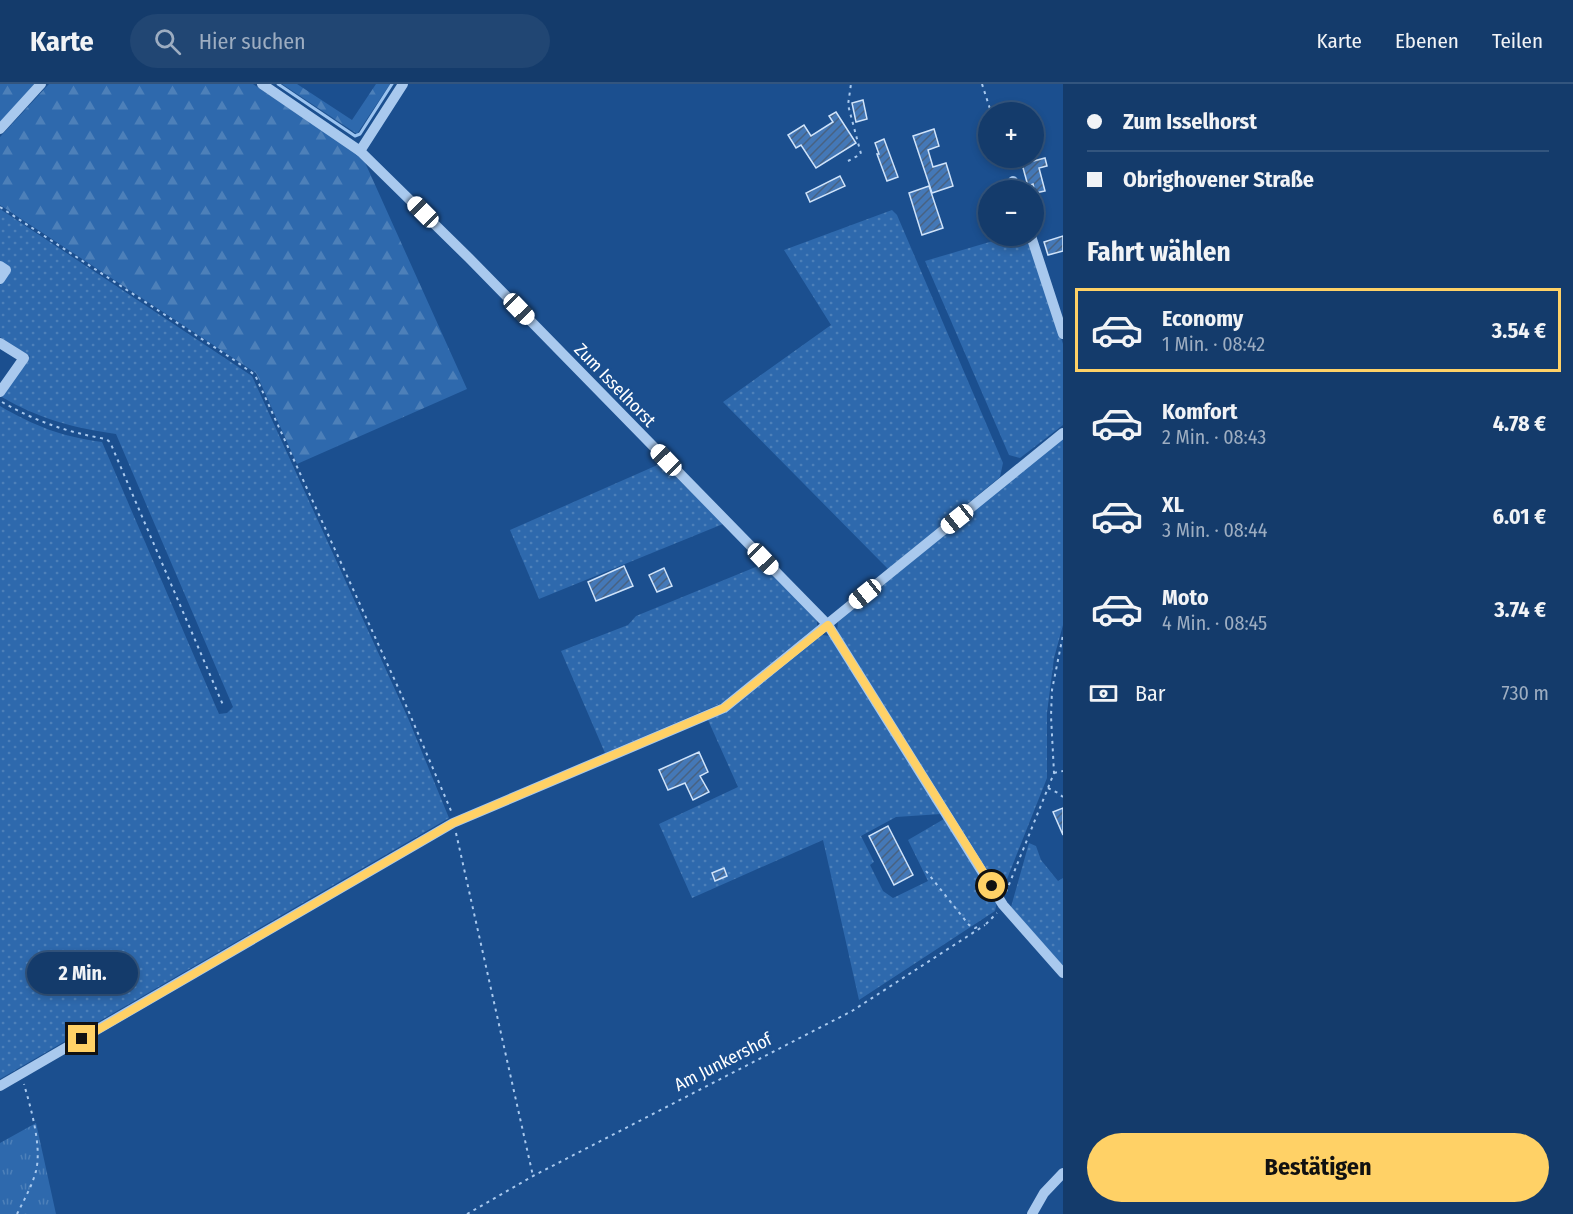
<!DOCTYPE html>
<html lang="de">
<head>
<meta charset="utf-8">
<style>
  body { margin:0; font-family:"Fira Sans Condensed",sans-serif; background:#214673; color:#f1f3f6; height:100vh; display:flex; flex-direction:column; font-size:22px; white-space:nowrap }
  * { box-sizing:border-box; margin:0 }
  p { font-size:20px; color:#9dadc1 }
  .icon { flex:none; width:33px; height:33px; fill:none; stroke:currentColor; stroke-width:2; stroke-linecap:round; stroke-linejoin:round }
  .map { position:relative; flex:1; overflow:hidden }
  .panel { display:flex; flex-direction:column; background:#143b6b; width:510px }
  .panel>* { flex:none }
  .banner { display:grid; align-content:center; height:132px; padding:0 24px; background:#143b6b }
  .fabs { position:absolute; left:978px; top:18px; display:grid; gap:12px }
  .fabs a { display:grid; place-items:center; width:66px; height:66px; border-radius:50%; background:#143b6b; box-shadow:0 3px 9px #0003,0 0 0 2px #33557e; font-size:30px }
  .end { position:absolute; width:27px; height:27px; margin:-14px; border:8px solid #ffd166; background:#111; box-shadow:0 0 0 3px #111 }
  .from { border-radius:50% }
  .bubble { position:absolute; height:42px; border-radius:21px; background:#143b6b; box-shadow:0 3px 9px #0003,0 0 0 2px #33557e; font-size:20px; font-weight:700; line-height:42px; text-align:center }
  .car { position:absolute; width:18px; height:36px; margin:-18px -9px; border-radius:8px; box-shadow:0 0 4px 2px #0007; background:linear-gradient(#fff 24%,#345 0 40%,#fff 0 76%,#345 0 86%,#fff 0) }
  .banner b { display:flex; align-items:center; gap:21px; height:57px; font-size:22px }
  .banner b+b { border-top:2px solid #33557e }
  .banner i { width:15px; height:15px; background:#f1f3f6 }
  ul { padding:0; list-style:none }
  li { display:flex; align-items:center; gap:18px; height:84px; margin:0 12px 9px; padding:0 12px; border:3px solid transparent; border-radius:0px }
  li div { flex:1 }
  li b { display:block; font-size:22px }
  li em { font-style:normal; font-weight:700 }
  li.selected { border-color:#ffd166 }
  li>.icon { width:54px; height:54px; stroke-width:1.5 }
  h2 { padding:0 24px; font-size:27px; line-height:72px }
  .pay { display:flex; align-items:center; gap:15px; height:66px; padding:0 24px; font-size:22px }
  .pay p { margin-inline-start:auto }
  .cta { display:flex; gap:12px; margin-top:auto; padding:12px 24px }
  .cta a { flex:1; height:69px; border-radius:36px; background:#ffd166; color:#111; font-size:24px; font-weight:700; line-height:69px; text-align:center }
  header { display:flex; align-items:center; gap:36px; box-sizing:border-box; height:84px; padding:0 30px; background:#143b6b; border-bottom:2px solid #33557e }
  header strong { font-size:28px }
  nav { display:flex; gap:33px; margin-inline-start:auto; font-size:21px }
  .search { width:420px; height:54px; background:#214673; display:flex; align-items:center; gap:15px; box-sizing:border-box; padding:0 21px; border-radius:33px; color:#9dadc1; font-size:22px }
  main { display:flex; flex:1; min-height:0 }
  .map>svg:first-child { display:block }
  .grass { fill:url(#grass-dots) }
  .forest { fill:url(#forest-firs) }
  .park { fill:url(#park-tufts) }
  .lines { fill:none; stroke-linecap:round; stroke-linejoin:round }
  .stream { stroke:#9cc4f0; stroke-width:3 }
  .building { fill:url(#building-hatch); stroke:#cfe3fa; stroke-width:1.5 }
  .path { stroke:#a9c9ee; stroke-width:2; stroke-dasharray:3 4.5; stroke-linecap:butt }
  .minor { stroke:#a9c9ee; stroke-width:10 }
  .route { stroke:#ffd166; stroke-width:8 }
  .labels { text-anchor:middle; stroke-width:4.5; stroke-linejoin:round; paint-order:stroke }
  .street-label { font-size:18px; fill:#fff; stroke:#1b4f8f }
</style>
</head>
<body>
<header>
<strong>Karte</strong>
<div class="search"><svg class="icon" aria-label="search" viewBox="0 0 24 24"><circle cx="10" cy="10" r="6"/><path d="M15 15l6 6"/></svg>Hier suchen</div>
<nav><a>Karte</a><a>Ebenen</a><a>Teilen</a></nav>
</header>
<main>
<div class="map">
<svg width="1063" height="1130" viewBox="0 0 1063 1130">
  <defs>
    <pattern id="grass-dots" width="8" height="8" patternUnits="userSpaceOnUse" patternTransform="scale(1.5)"><rect width="8" height="8" fill="#2e69ad"/><path d="M2 2h.1M6 6h.1" fill="none" stroke="#4d80b9" stroke-width="1.8" stroke-linecap="round"/></pattern>
    <pattern id="forest-firs" width="22" height="20" patternUnits="userSpaceOnUse" patternTransform="scale(1.5)"><rect width="22" height="20" fill="#2e69ad"/><path d="M5 1l3.5 6h-7zM16 11l3.5 6h-7z" fill="#4d80b9"/></pattern>
    <pattern id="park-tufts" width="24" height="20" patternUnits="userSpaceOnUse" patternTransform="scale(1.5)"><rect width="24" height="20" fill="#2e69ad"/><path d="M3 7l-1-3M5 7V3M7 7l1-3M15 17l-1-3M17 17v-4M19 17l1-3" fill="none" stroke="#4d80b9"/></pattern>
    <pattern id="building-hatch" width="6" height="6" patternUnits="userSpaceOnUse" patternTransform="scale(1.5)"><rect width="6" height="6" fill="#4478b7"/><path d="M-1 1l2-2M0 6l6-6M5 7l2-2" fill="none" stroke="#486282"/></pattern>
  </defs>
  <rect width="100%" height="100%" fill="#1b4f8f"/>
  <g class="grass">
    <path d="M0,125l252,167 156,342 41,100 -449,261v-673c34,20 63,31 102,36l117,272 8,-1 6,-6 -117,-273c-42,-6 -77,-15 -114,-37l28,-41 -30,-19v-52l11,-16 -11,-8z"/>
    <path d="M892,126l5,5 106,248 -3,14 -112,92 -165,-167 108,-77 -47,-75z"/>
    <path d="M1010,152h18l35,108v81l-43,33 -11,-3 -84,-194z"/>
    <path d="M1063,354v187l-9,33 -7,55v65l-42,106h-9l-159,-253 1,-9z"/>
    <path d="M662,379l61,61 -184,75 -29,-69z"/>
    <path d="M763,480l54,53v9l-95,77 -117,50 -44,-102 67,-26 8,-9z"/>
    <path d="M822,551l8,1 111,178 -45,3 -35,19 13,26 -4,3 13,26 10,7 35,-17 -20,-41 36,-21 53,83 -2,9 -136,89 -36,-160 -131,58 -33,-74 79,-37 -30,-67z"/>
    <path d="M1029,759l7,3 5,14 17,21 5,-3v88l-52,-59z"/>
  </g>
  <g class="forest">
    <path d="M0,0h35l-35,38z"/>
    <path d="M49,0h204l110,74 104,231 -170,75 -41,-91 -256,-168v-68z"/>
    <path d="M282,0h15l55,36 24,-36h14l-33,50z"/>
  </g>
  <path class="park" d="M36,1039l20,91h-56v-71z"/>
  <g class="lines">
    <path class="stream" d="M278,0l77,52 5,-2 32,-50"/>
  </g>
  <g class="building">
    <path d="M863,16l4,19 -11,3 -4,-19z"/>
    <path d="M836,28l20,31 -40,25 -15,-23 -5,3 -8,-13 16,-10 7,11 22,-14 -4,-6z"/>
    <path d="M934,45l5,17 -11,4 5,17 13,-4 7,23 -21,7 -19,-57z"/>
    <path d="M884,55l14,38 -11,4 -10,-27h2l-4,-11z"/>
    <path d="M1045,74l2,8 -8,2 6,23 -10,2 -2,-9 -5,2 -6,-22z"/>
    <path d="M840,92l5,10 -35,16 -4,-9z"/>
    <path d="M929,102l14,42 -21,7 -13,-42z"/>
    <path d="M1063,152v15l-15,4 -4,-13z"/>
    <path d="M624,482l9,20 -37,15 -8,-19z"/>
    <path d="M664,484l8,18 -15,6 -8,-17z"/>
    <path d="M699,668l9,20 -8,4 9,16 -16,8 -8,-17 -17,7 -9,-20z"/>
    <path d="M1063,724v27l-10,-23z"/>
    <path d="M888,742l25,49 -19,10 -25,-49z"/>
    <path d="M724,784l3,8 -12,5 -3,-8z"/>
  </g>
  <g class="lines">
    <g class="path">
      <path d="M982,0l9,28"/>
      <path d="M1005,74l5,14"/>
      <path d="M848,77l13,-7 -13,-49 3,-21"/>
      <path d="M0,123l234,153 21,15 147,321 50,117"/>
      <path d="M2,318c35,20 65,30 104,37l4,3 113,263"/>
      <path d="M1054,689l9,-2"/>
      <path d="M1048,704l10,5 5,4"/>
      <path d="M456,749l77,343"/>
      <path d="M926,787l43,54 6,3 5,-2"/>
      <path d="M1006,808l48,-119 -3,-57 1,-26 11,-55"/>
      <path d="M986,840l11,-11"/>
      <path d="M17,1130c7,-14 15,-28 19,-43 6,-25 -5,-62 -12,-87"/>
      <path d="M467,1130l66,-38 319,-165 133,-86"/>
    </g>
    <g class="minor">
      <path d="M262,0l98,67 43,-67"/>
      <path d="M0,45l41,-45"/>
      <path d="M360,67l109,107 359,367 175,280 60,68"/>
      <path d="M1013,97l3,9"/>
      <path d="M1031,152l32,98"/>
      <path d="M0,182l6,4 -6,9"/>
      <path d="M0,259l24,15 -24,34"/>
      <path d="M0,1002l453,-263 271,-115 339,-275"/>
      <path d="M1032,1130l12,-21 19,-20"/>
    </g>
  </g>
  <g class="lines">
    <path class="route" d="M82,955l371,-216 271,-115 104,-83 164,261"/>
  </g>
  <g class="labels">
    <g class="street-label">
      <text transform="translate(615 301) rotate(46)" y="6">Zum Isselhorst</text>
      <text transform="translate(723 978) rotate(-27)" y="6">Am Junkershof</text>
    </g>
  </g>
</svg>
<div class="fabs">
<a>+</a>
<a>−</a>
</div>
<i class="end from" style="left:992px;top:802px"></i>
<i class="end" style="left:82px;top:955px"></i>
<div class="bubble" style="left:27px;top:868px;width:111px">2 Min.</div>
<i class="car" style="left:423px;top:128px;rotate:315deg"></i>
<i class="car" style="left:519px;top:225px;rotate:136deg"></i>
<i class="car" style="left:666px;top:376px;rotate:316deg"></i>
<i class="car" style="left:957px;top:435px;rotate:231deg"></i>
<i class="car" style="left:763px;top:475px;rotate:136deg"></i>
<i class="car" style="left:865px;top:510px;rotate:231deg"></i>
</div>
<section class="panel">
<div class="banner">
<b><i class="from"></i>Zum Isselhorst</b>
<b><i></i>Obrighovener Straße</b>
</div>
<h2>Fahrt wählen</h2>
<ul>
<li class="selected"><svg class="icon" aria-label="car" viewBox="0 0 24 24"><path d="M5 17H2v-5l4-1 3-4h7l3 4 3 1v5h-3M9 17h6M6 11h13"/><circle cx="7" cy="17" r="2"/><circle cx="17" cy="17" r="2"/></svg><div><b>Economy</b><p>1 Min. · 08:42</p></div><em>3.54 €</em></li>
<li><svg class="icon" aria-label="car" viewBox="0 0 24 24"><path d="M5 17H2v-5l4-1 3-4h7l3 4 3 1v5h-3M9 17h6M6 11h13"/><circle cx="7" cy="17" r="2"/><circle cx="17" cy="17" r="2"/></svg><div><b>Komfort</b><p>2 Min. · 08:43</p></div><em>4.78 €</em></li>
<li><svg class="icon" aria-label="car" viewBox="0 0 24 24"><path d="M5 17H2v-5l4-1 3-4h7l3 4 3 1v5h-3M9 17h6M6 11h13"/><circle cx="7" cy="17" r="2"/><circle cx="17" cy="17" r="2"/></svg><div><b>XL</b><p>3 Min. · 08:44</p></div><em>6.01 €</em></li>
<li><svg class="icon" aria-label="car" viewBox="0 0 24 24"><path d="M5 17H2v-5l4-1 3-4h7l3 4 3 1v5h-3M9 17h6M6 11h13"/><circle cx="7" cy="17" r="2"/><circle cx="17" cy="17" r="2"/></svg><div><b>Moto</b><p>4 Min. · 08:45</p></div><em>3.74 €</em></li>
</ul>
<div class="pay"><svg class="icon" aria-label="cash" viewBox="0 0 24 24"><path d="M3 7h18v10H3z"/><circle cx="12" cy="12" r="2"/></svg>Bar<p>730 m</p></div>
<div class="cta"><a>Bestätigen</a></div>
</section>
</main>
</body>
</html>
